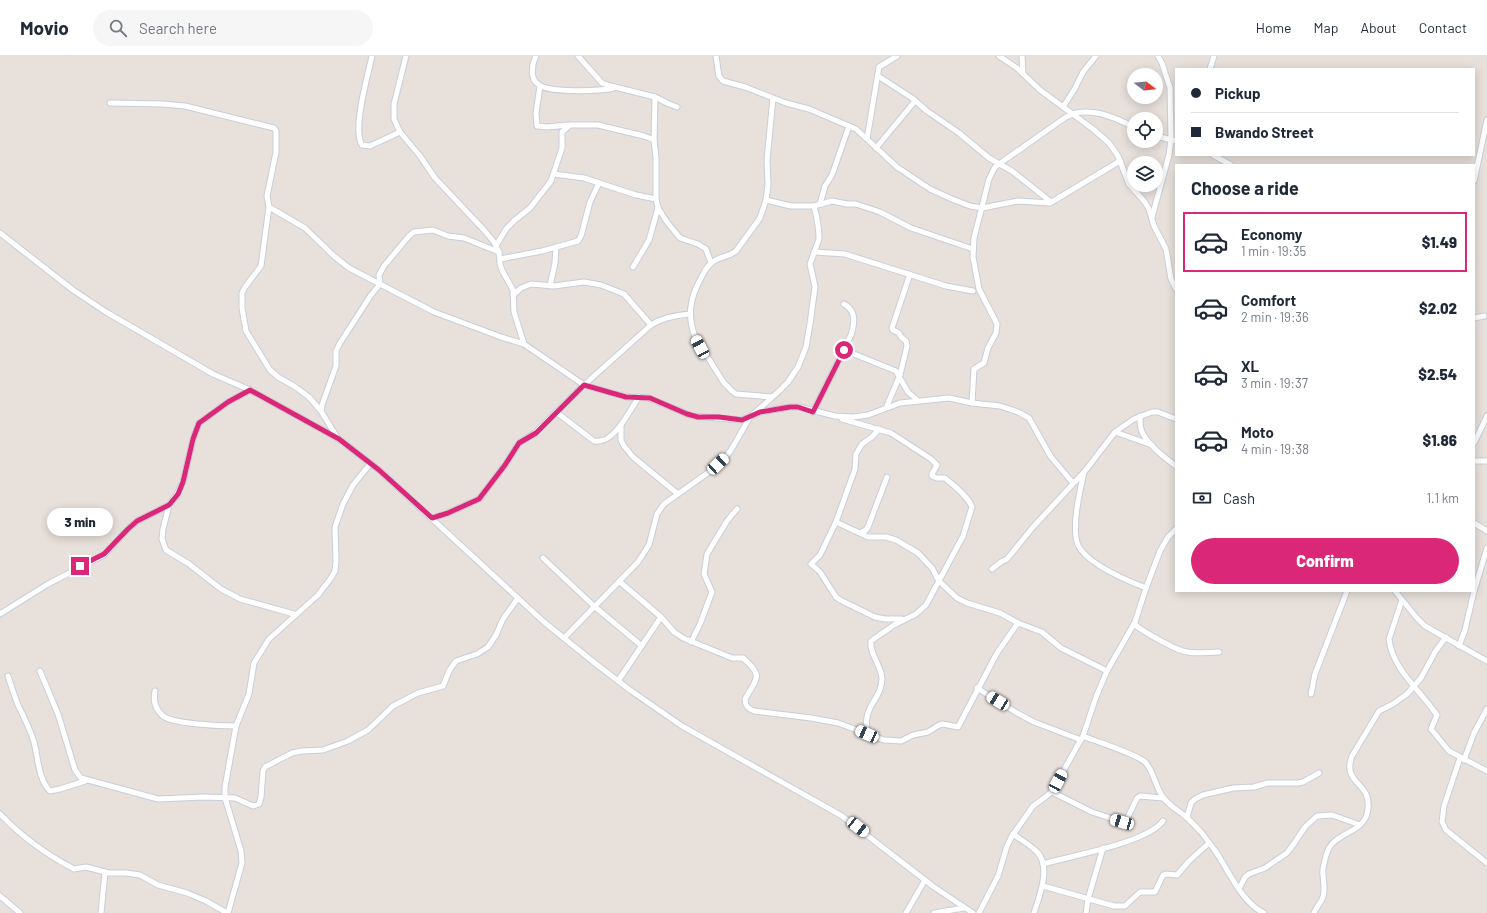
<!DOCTYPE html>
<html lang="en">
<head>
<meta charset="utf-8">
<style>
  body { margin:0; font-family:Barlow,sans-serif; background:#f6f6f7; color:#1f2937; height:100vh; display:flex; flex-direction:column; font-size:15px; white-space:nowrap }
  * { box-sizing:border-box; margin:0 }
  p { font-size:13px; color:#747a83 }
  .icon { flex:none; width:22px; height:22px; fill:none; stroke:currentColor; stroke-width:2; stroke-linecap:round; stroke-linejoin:round }
  .map { position:relative; flex:1; overflow:hidden }
  .drawer { position:absolute; left:1175px; top:108px; width:300px; height:428px; display:flex; flex-direction:column; background:#fff; border-radius:0px; box-shadow:0 2px 10px #0003 }
  .drawer>* { flex:none }
  .top-card { position:absolute; left:1175px; top:12px; width:300px; height:88px; border-radius:0px; box-shadow:0 2px 10px #0003; display:grid; align-content:center; height:88px; padding:0 16px; background:#fff }
  .needle { width:26px; rotate:106deg }
  .buttons { position:absolute; left:1127px; top:12px; display:grid; gap:8px }
  .buttons a { display:grid; place-items:center; width:36px; height:36px; border-radius:50%; background:#fff; box-shadow:0 2px 10px #0003; font-size:20px }
  .end { position:absolute; width:18px; height:18px; margin:-9px; border:5px solid #db2777; background:#fff; box-shadow:0 0 0 2px #fff }
  .from { border-radius:50% }
  .bubble { position:absolute; height:28px; border-radius:14px; background:#fff; box-shadow:0 2px 10px #0003; font-size:13px; font-weight:800; line-height:28px; text-align:center }
  .car { position:absolute; width:12px; height:24px; margin:-12px -6px; border-radius:5px; box-shadow:0 0 3px 1px #0007; background:linear-gradient(#fff 24%,#345 0 40%,#fff 0 76%,#345 0 86%,#fff 0) }
  .top-card b { display:flex; align-items:center; gap:14px; height:38px; font-size:15px }
  .top-card b+b { border-top:1px solid #e0e1e3 }
  .top-card i { width:10px; height:10px; background:#1f2937 }
  ul { padding:0; list-style:none }
  li { display:flex; align-items:center; gap:12px; height:60px; margin:0 8px 6px; padding:0 8px; border:2px solid transparent; border-radius:0px }
  li div { flex:1 }
  li b { display:block; font-size:15px }
  li em { font-style:normal; font-weight:800 }
  li.on { border-color:#db2777 }
  li>.icon { width:36px; height:36px; stroke-width:1.5 }
  h2 { padding:0 16px; font-size:18px; line-height:48px }
  .pay { display:flex; align-items:center; gap:10px; height:44px; padding:0 16px; font-size:15px }
  .pay p { margin-inline-start:auto }
  .action { display:flex; gap:8px; margin-top:auto; padding:8px 16px }
  .action a { flex:1; height:46px; border-radius:24px; background:#db2777; color:#fff; font-size:16px; font-weight:800; line-height:46px; text-align:center }
  header { display:flex; align-items:center; gap:24px; box-sizing:border-box; height:56px; padding:0 20px; background:#fff; border-bottom:1px solid #e0e1e3 }
  header strong { font-size:19px }
  nav { display:flex; gap:22px; margin-inline-start:auto; font-size:14px }
  .search { width:280px; height:36px; background:#f6f6f7; display:flex; align-items:center; gap:10px; box-sizing:border-box; padding:0 14px; border-radius:22px; color:#747a83; font-size:15px }
  .map>svg:first-child { display:block }
  .lines { fill:none; stroke-linecap:round; stroke-linejoin:round }
  .minor-casing { stroke:#c8ced8; stroke-width:7 }
  .minor { stroke:#fff; stroke-width:5 }
  .route { stroke:#db2777; stroke-width:5 }
</style>
</head>
<body>
<header>
<strong>Movio</strong>
<div class="search"><svg class="icon" aria-label="search" viewBox="0 0 24 24"><circle cx="10" cy="10" r="6"/><path d="M15 15l6 6"/></svg>Search here</div>
<nav><a>Home</a><a>Map</a><a>About</a><a>Contact</a></nav>
</header>
<div class="map">
<svg width="1487" height="857" viewBox="0 0 1487 857">
  <rect width="100%" height="100%" fill="#e8e0da"/>
  <g class="lines">
    <defs>
      <g id="minor">
        <path d="M372,0c-4,19 -20,73 -10,89l8,1 30,-14"/>
        <path d="M406,0l-12,48v15l6,13 20,24 15,22 49,52 10,12 5,10 1,12 2,6 11,20 1,22 10,32"/>
        <path d="M536,0c-4,8 -7,23 3,29 12,8 60,6 75,3"/>
        <path d="M578,0l24,27 5,2 48,12 14,7 8,3"/>
        <path d="M716,0l2,14 1,6 4,5 22,6 41,16 23,6 47,20 41,38 33,22 22,10 18,7 12,2 36,-7 32,2 70,-42"/>
        <path d="M999,0l18,12 23,22 53,39 16,14 5,7 4,6 11,28 15,17 5,8 5,17 12,23 5,30 5,10"/>
        <path d="M1022,0l1,18"/>
        <path d="M1210,13l4,-13"/>
        <path d="M878,20l34,22 15,13 32,22 30,25 23,13 39,31"/>
        <path d="M540,30l-4,27 1,13 10,1 21,-2h30l46,11 10,4"/>
        <path d="M655,41l-1,43 2,18v41l2,9 9,14 13,16 18,6 8,5 5,14"/>
        <path d="M110,47l53,1 22,2 89,22 2,3v21l-9,44 2,11 36,21 29,28 15,12 85,44 67,25 23,7 60,41 42,12 23,1 43,18 50,4 18,-8 30,-5h9l36,9 18,1 15,-2 32,-12 49,-5 23,5 28,3 18,6 11,6 22,39 22,26"/>
        <path d="M1063,51l11,-17 9,-18 13,-16"/>
        <path d="M1156,80l20,5"/>
        <path d="M867,83l12,-72 18,-11"/>
        <path d="M876,92l39,-47"/>
        <path d="M1213,99l18,10"/>
        <path d="M554,118l30,4 52,17 20,4"/>
        <path d="M1474,125l13,-61"/>
        <path d="M766,144l25,6h23l18,-5 15,3h9l24,8 31,16 62,21"/>
        <path d="M820,148l5,-18 7,-11 17,-49"/>
        <path d="M269,151l-8,59 -16,21 -3,6v15l4,23 24,39 8,7 16,9 15,11 12,14 17,28"/>
        <path d="M1152,161l17,-62 2,-16 -1,-51 -8,-25 -4,-7"/>
        <path d="M0,177l73,57 33,22 107,62 37,16 89,49 40,31 165,152 52,42 34,26 52,36 160,90 92,71 39,26"/>
        <path d="M496,190l10,-17 9,-9 15,-12 21,-27 11,-33v-16l7,-6"/>
        <path d="M814,196l31,2 101,32 27,5"/>
        <path d="M500,203l42,-8 36,-10 3,-5 9,-34 9,-19"/>
        <path d="M633,211l16,-27 9,-32"/>
        <path d="M550,230l5,-23 1,-16"/>
        <path d="M513,239l8,-7 10,-4 23,2 30,-4 17,3 23,9 27,31"/>
        <path d="M1474,262l10,-2"/>
        <path d="M844,294l52,21 12,21 9,8"/>
        <path d="M772,341l-36,-3 -4,-3 -8,-8 -29,-46c-8,-22 -5,-39 6,-59 3,-6 6,-13 13,-17 7,-5 15,-4 22,-10l24,-33 6,-18 2,-15 -1,-25 6,-62"/>
        <path d="M972,347l2,-34 10,-6 4,-15 8,-15 1,-9 -18,-35 -6,-32 1,-19 15,-59 6,-12 4,-3 67,-47c22,-12 48,0 68,10"/>
        <path d="M886,352l14,-33 7,-29 -1,-5 -5,-4 -2,-4 -6,-3 -1,-2 18,-54"/>
        <path d="M321,355l1,-6 14,-39v-15l4,-8 31,-48 9,-11 -1,-9 5,-9 25,-30 5,-4 19,-2 15,6 16,2 35,14"/>
        <path d="M556,356l38,29c20,4 35,-30 45,-44"/>
        <path d="M813,356l38,-77c4,-12 5,-25 -7,-31"/>
        <path d="M1140,360c0,5 0,9 1,13 4,14 24,29 35,37"/>
        <path d="M842,363l49,14 40,26 6,6 -5,9v2l5,2h8c9,8 23,18 27,29l-9,29 -37,69 -10,9 -22,11 -23,16c-2,13 11,25 11,38 -1,23 -21,26 -14,55"/>
        <path d="M621,369v15l3,6 9,11 45,37"/>
        <path d="M879,373l-7,8 -10,7 -6,10 -1,15 -19,53 -16,33 -9,9 9,8 16,25 4,3 35,17 10,2h17"/>
        <path d="M1115,376l37,13"/>
        <path d="M1474,387l13,-27"/>
        <path d="M1474,405h13"/>
        <path d="M1084,416c-4,18 -13,56 -6,73 9,19 50,36 68,43"/>
        <path d="M169,449l-6,24 -1,10 4,11 23,14 32,25 19,10 54,15"/>
        <path d="M432,462l16,-5 31,-14 26,-34 14,-22 16,-10 49,-48 67,-60c12,-8 26,-10 39,-11"/>
        <path d="M836,466l32,15h18l10,3 22,13 14,15 7,13 18,17 10,5 33,10 18,10 24,9 19,16 46,23"/>
        <path d="M1474,467l13,8"/>
        <path d="M860,477l6,-3 2,-3 19,-50"/>
        <path d="M543,502l52,49 47,39"/>
        <path d="M992,513l9,-7 6,-3 26,-32 52,-56 30,-39 19,-13 18,-7h6l18,7"/>
        <path d="M620,526l41,35 13,15 9,6 49,20h11c21,18 14,20 2,41 0,7 3,10 9,12l57,7 27,5 46,17 17,1 12,-6 15,-3 11,-7 4,-1 15,3 39,-74 21,-30"/>
        <path d="M1395,535l21,26 9,9 62,35"/>
        <path d="M1474,535l13,-43"/>
        <path d="M1402,544l-13,39c3,30 32,52 48,76l-6,14 18,22 38,20"/>
        <path d="M0,558l48,-30 56,-29 24,-26 9,-8 32,-16 8,-11 6,-12 10,-43 6,-16 29,-21 22,-12"/>
        <path d="M1134,568c8,7 43,27 53,28 11,2 21,0 32,0"/>
        <path d="M564,582l74,-76 11,-17 8,-31 7,-10 45,-32 16,-14 6,-8 19,-33 28,-25 10,-10 10,-15 8,-20 4,-23 5,-37 -5,-23 9,-25c0,-12 -2,-22 -5,-33"/>
        <path d="M691,586l9,-18 12,-32 -8,-18 3,-20 20,-33 10,-12"/>
        <path d="M1459,590l6,-16 9,-39"/>
        <path d="M40,615l18,43 17,56 6,8 77,21 46,-2 31,1 18,8 6,-2 2,-7 2,-26 2,-4 27,-14 10,-2 21,-1 25,-9 20,-11 25,-24 25,-13 25,-7 6,-15 7,-10 21,-7 11,-7 8,-12 7,-16 15,-21"/>
        <path d="M8,620c3,9 6,19 10,29 6,12 12,24 16,37 4,15 4,37 16,49l10,-2 25,-8"/>
        <path d="M618,625l43,-64"/>
        <path d="M977,632l40,25 17,9 47,18"/>
        <path d="M155,635c-2,9 0,18 8,25 10,8 58,10 73,10"/>
        <path d="M1311,638l4,-20 32,-83"/>
        <path d="M1083,680c14,6 51,17 62,26 9,9 10,25 18,35 6,9 15,13 23,20 5,4 10,10 15,15 5,6 10,13 15,20 13,19 26,51 48,61"/>
        <path d="M1460,702l-16,48 -2,16 4,8 41,33"/>
        <path d="M1464,704l10,-27 13,-24"/>
        <path d="M1052,735l2,2 38,19 30,10 4,-1 11,-23 3,-2 23,2"/>
        <path d="M0,758c21,22 47,41 74,55l12,-2 23,6h17l14,2 18,10 29,8 19,8 21,12"/>
        <path d="M1187,761l4,-14 4,-4 8,-4 30,-7 21,-1 13,-4h31l5,-1 16,-9"/>
        <path d="M1013,778c8,6 19,12 25,19 13,15 1,44 -4,60"/>
        <path d="M1043,808c27,-8 104,-21 120,-43"/>
        <path d="M1043,830l71,20h11l15,-14h15l8,-17 3,-1 11,1 12,-14 20,-18"/>
        <path d="M1239,833l6,-12 4,-3 16,-6 22,-15 6,-8 12,-18 12,-11 15,-1 28,10"/>
        <path d="M0,840l20,17"/>
        <path d="M101,857l4,-41"/>
        <path d="M228,857l14,-50 -1,-12 -12,-40 -4,-13v-11l11,-61 13,-32 5,-31 15,-24 49,-44 13,-17 4,-7 1,-10 -1,-34 8,-23 10,-19 17,-21"/>
        <path d="M906,857l19,-33"/>
        <path d="M934,857l30,-5"/>
        <path d="M979,857l19,-37 9,-30 5,-10 21,-30 15,-11 4,-4 31,-55 13,-39 11,-26 28,-49 11,-34 14,-37 8,-14 8,-8"/>
        <path d="M1086,857l2,-14 15,-51"/>
        <path d="M1314,857c2,-6 7,-10 9,-16 3,-9 -1,-19 0,-28 1,-6 3,-15 6,-21 7,-14 34,-17 38,-34 8,-33 -26,-28 -15,-58l27,-45 14,-7 14,-10 14,-16 14,-26 11,-15"/>
      </g>
    </defs>
    <use href="#minor" class="minor-casing"/>
    <use href="#minor" class="minor"/>
  </g>
  <g class="lines">
    <path class="route" d="M80,510l24,-12 24,-25 9,-8 32,-16 9,-11 5,-12 10,-43 6,-16 29,-21 22,-12 89,49 40,31 53,48 16,-5 31,-14 26,-34 14,-22 17,-10 48,-48 42,12 24,1 37,16 11,3h21l23,3 18,-8 30,-5h8l15,5 31,-62"/>
  </g>
</svg>
<div class="buttons">
<a><svg class="needle" viewBox="-14 -14 28 28"><path d="M0-13l5 13h-10z" fill="#e53935"/><path d="M0 13l5-13h-10z" fill="#747a83"/></svg></a>
<a><svg class="icon" aria-label="locate" viewBox="0 0 24 24"><circle cx="12" cy="12" r="6"/><path d="M12 2v4M12 18v4M2 12h4M18 12h4"/></svg></a>
<a><svg class="icon" aria-label="layers" viewBox="0 0 24 24"><path d="M12 4l9 5-9 5-9-5zM3 14l9 5 9-5"/></svg></a>
</div>
<i class="end from" style="left:844px;top:294px"></i>
<i class="end" style="left:80px;top:510px"></i>
<div class="bubble" style="left:47px;top:452px;width:66px">3 min</div>
<i class="car" style="left:700px;top:291px;rotate:332deg"></i>
<i class="car" style="left:718px;top:408px;rotate:47deg"></i>
<i class="car" style="left:998px;top:645px;rotate:301deg"></i>
<i class="car" style="left:867px;top:678px;rotate:294deg"></i>
<i class="car" style="left:1058px;top:725px;rotate:28deg"></i>
<i class="car" style="left:1122px;top:766px;rotate:286deg"></i>
<i class="car" style="left:858px;top:771px;rotate:128deg"></i>
<div class="top-card">
<b><i class="from"></i>Pickup</b>
<b><i></i>Bwando Street</b>
</div>
<section class="drawer">
<h2>Choose a ride</h2>
<ul>
<li class="on"><svg class="icon" aria-label="car" viewBox="0 0 24 24"><path d="M5 17H2v-5l4-1 3-4h7l3 4 3 1v5h-3M9 17h6M6 11h13"/><circle cx="7" cy="17" r="2"/><circle cx="17" cy="17" r="2"/></svg><div><b>Economy</b><p>1 min · 19:35</p></div><em>$1.49</em></li>
<li><svg class="icon" aria-label="car" viewBox="0 0 24 24"><path d="M5 17H2v-5l4-1 3-4h7l3 4 3 1v5h-3M9 17h6M6 11h13"/><circle cx="7" cy="17" r="2"/><circle cx="17" cy="17" r="2"/></svg><div><b>Comfort</b><p>2 min · 19:36</p></div><em>$2.02</em></li>
<li><svg class="icon" aria-label="car" viewBox="0 0 24 24"><path d="M5 17H2v-5l4-1 3-4h7l3 4 3 1v5h-3M9 17h6M6 11h13"/><circle cx="7" cy="17" r="2"/><circle cx="17" cy="17" r="2"/></svg><div><b>XL</b><p>3 min · 19:37</p></div><em>$2.54</em></li>
<li><svg class="icon" aria-label="car" viewBox="0 0 24 24"><path d="M5 17H2v-5l4-1 3-4h7l3 4 3 1v5h-3M9 17h6M6 11h13"/><circle cx="7" cy="17" r="2"/><circle cx="17" cy="17" r="2"/></svg><div><b>Moto</b><p>4 min · 19:38</p></div><em>$1.86</em></li>
</ul>
<div class="pay"><svg class="icon" aria-label="cash" viewBox="0 0 24 24"><path d="M3 7h18v10H3z"/><circle cx="12" cy="12" r="2"/></svg>Cash<p>1.1 km</p></div>
<div class="action"><a>Confirm</a></div>
</section>
</div>
</body>
</html>
